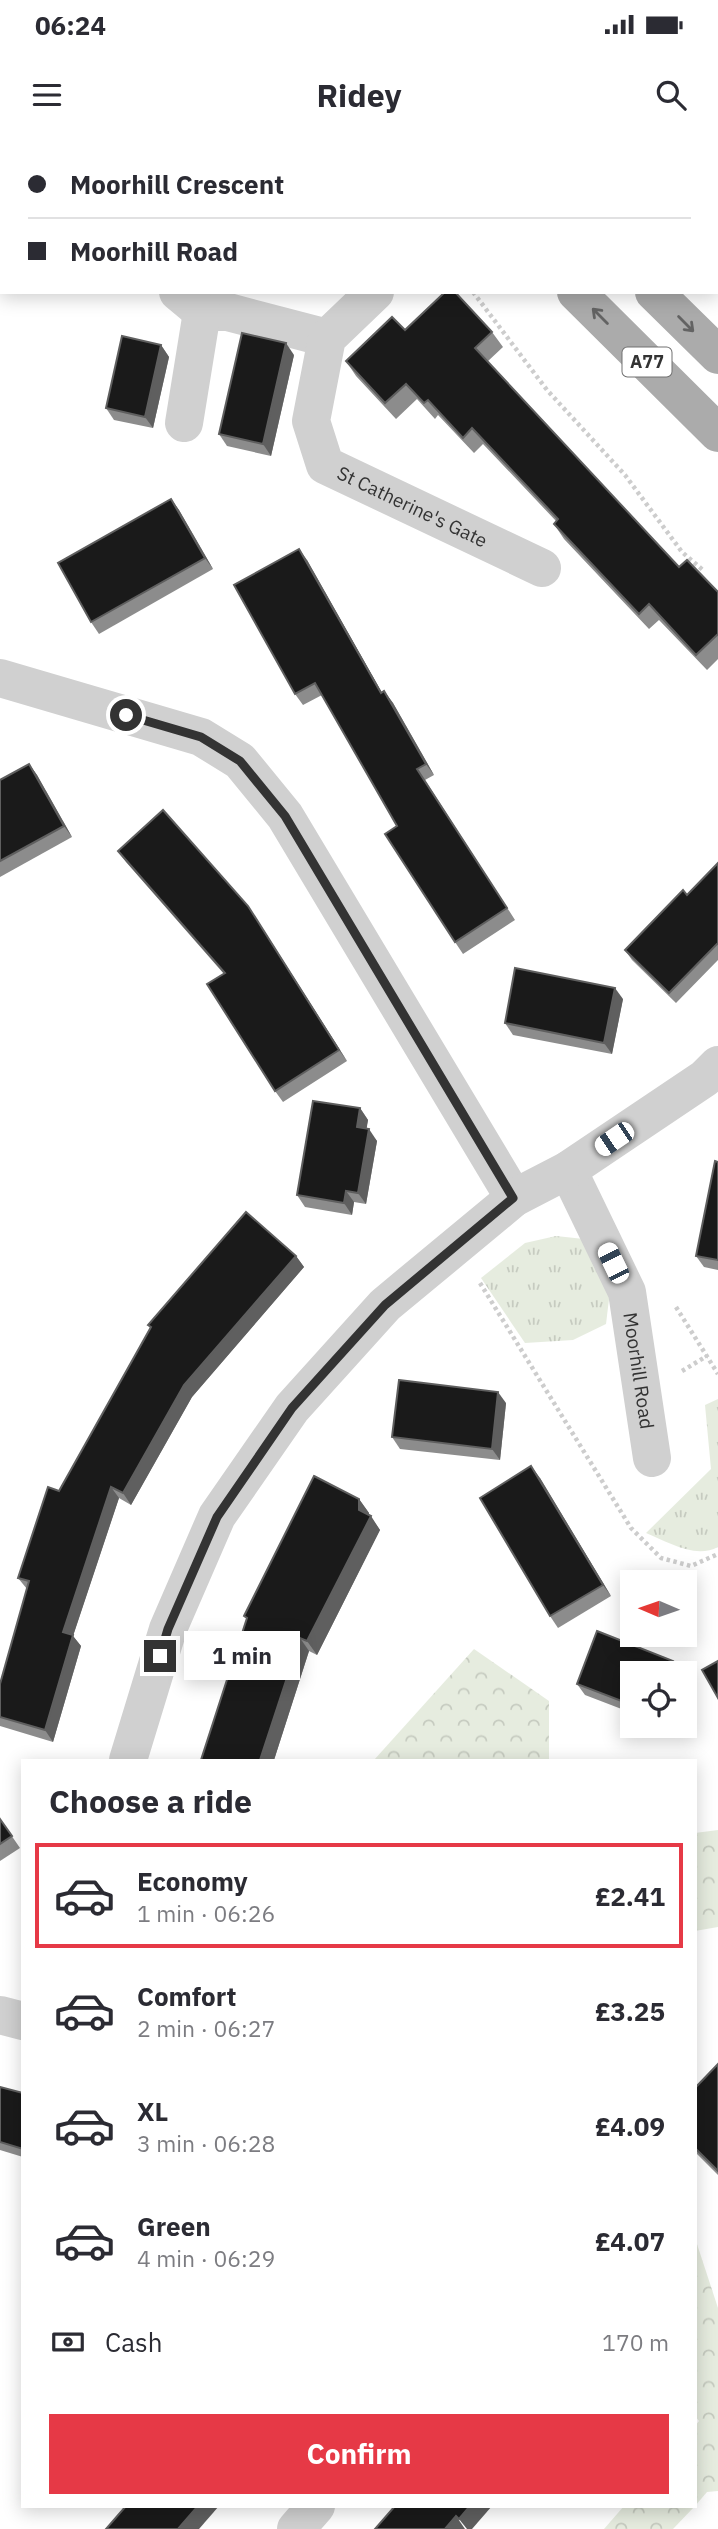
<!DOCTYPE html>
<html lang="en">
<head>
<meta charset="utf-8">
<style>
  body { margin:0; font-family:"IBM Plex Sans",sans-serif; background:#f7f7f7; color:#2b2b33; height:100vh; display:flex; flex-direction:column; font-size:26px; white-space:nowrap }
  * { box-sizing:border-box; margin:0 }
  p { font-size:23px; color:#7c7c81 }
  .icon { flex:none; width:38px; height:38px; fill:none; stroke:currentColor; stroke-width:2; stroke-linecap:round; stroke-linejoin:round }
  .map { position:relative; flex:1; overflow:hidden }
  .drawer { position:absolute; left:21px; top:1619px; width:676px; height:749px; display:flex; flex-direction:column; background:#fff; border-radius:0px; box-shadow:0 4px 18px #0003 }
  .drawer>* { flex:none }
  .top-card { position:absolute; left:0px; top:0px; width:719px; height:154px; box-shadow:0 4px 18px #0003; display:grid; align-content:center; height:154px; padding:0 28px; background:#fff }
  .needle { width:46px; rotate:272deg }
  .fabs { position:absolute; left:620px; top:1430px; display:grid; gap:14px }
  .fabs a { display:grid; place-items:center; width:77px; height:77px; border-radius:0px; background:#fff; box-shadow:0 4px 18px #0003; font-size:35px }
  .end { position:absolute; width:32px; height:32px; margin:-16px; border:9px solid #333; background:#fff; box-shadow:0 0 0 4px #fff }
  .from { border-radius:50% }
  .bubble { position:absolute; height:49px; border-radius:0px; background:#fff; box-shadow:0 4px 18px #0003; font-size:23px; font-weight:700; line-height:49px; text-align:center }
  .car { position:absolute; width:21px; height:42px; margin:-21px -10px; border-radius:9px; box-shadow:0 0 5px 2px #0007; background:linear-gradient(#fff 24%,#345 0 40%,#fff 0 76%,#345 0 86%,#fff 0) }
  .top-card b { display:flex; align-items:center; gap:24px; height:66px; font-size:26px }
  .top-card b+b { border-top:2px solid #e1e1e2 }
  .top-card i { width:18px; height:18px; background:#2b2b33 }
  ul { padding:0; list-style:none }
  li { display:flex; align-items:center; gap:21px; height:105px; margin:0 14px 10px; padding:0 14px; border:4px solid transparent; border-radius:0px }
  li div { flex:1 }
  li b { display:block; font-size:26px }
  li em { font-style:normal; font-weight:700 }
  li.current { border-color:#e63946 }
  li>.icon { width:63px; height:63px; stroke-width:1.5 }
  h2 { padding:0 28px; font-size:32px; line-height:84px }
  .pay { display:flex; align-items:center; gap:18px; height:77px; padding:0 28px; font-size:26px }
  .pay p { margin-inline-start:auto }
  .cta { display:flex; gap:14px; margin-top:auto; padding:14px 28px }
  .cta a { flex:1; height:80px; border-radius:0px; background:#e63946; color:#fff; font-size:28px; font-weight:700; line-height:80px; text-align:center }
  .status { display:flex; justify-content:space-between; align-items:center; height:49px; padding:0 35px; background:#fff; direction:ltr }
  .status svg { height:19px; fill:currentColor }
  header { display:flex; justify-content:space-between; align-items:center; height:91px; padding:0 28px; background:#fff; font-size:32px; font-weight:700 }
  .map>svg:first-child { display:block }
  .grass { fill:url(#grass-tufts) }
  .forest { fill:url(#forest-crowns) }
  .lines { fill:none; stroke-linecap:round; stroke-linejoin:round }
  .path { stroke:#cdcdcd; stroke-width:4.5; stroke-dasharray:3.5 3.5; stroke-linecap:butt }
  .street { stroke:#d0d0d0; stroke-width:38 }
  .primary { stroke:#ababab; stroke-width:38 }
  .wall { fill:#8c8c8c }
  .shaded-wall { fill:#5f5f5f }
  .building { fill:#1a1a1a; stroke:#5f5f5f; stroke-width:2 }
  .oneway { stroke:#636363 }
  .route { stroke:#333; stroke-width:9 }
  .labels { text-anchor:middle; stroke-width:7; stroke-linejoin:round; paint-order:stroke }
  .shield { fill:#fff; stroke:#707070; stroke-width:2 }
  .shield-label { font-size:18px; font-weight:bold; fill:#333 }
  .street-label { font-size:19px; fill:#333; stroke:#fff }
</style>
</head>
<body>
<div class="status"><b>06:24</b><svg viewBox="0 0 49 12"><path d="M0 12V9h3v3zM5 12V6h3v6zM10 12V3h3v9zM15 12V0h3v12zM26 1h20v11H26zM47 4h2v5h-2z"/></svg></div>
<header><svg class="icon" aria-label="menu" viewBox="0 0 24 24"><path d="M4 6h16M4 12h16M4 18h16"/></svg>Ridey<svg class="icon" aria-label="search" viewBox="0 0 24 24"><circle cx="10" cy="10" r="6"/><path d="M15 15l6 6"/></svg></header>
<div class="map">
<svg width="718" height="2389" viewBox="0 0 718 2389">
  <defs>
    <pattern id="grass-tufts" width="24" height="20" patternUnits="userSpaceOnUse" patternTransform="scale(1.75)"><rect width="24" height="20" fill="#e6ecdf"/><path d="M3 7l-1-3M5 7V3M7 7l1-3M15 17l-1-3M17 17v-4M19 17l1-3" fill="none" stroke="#c6cbc0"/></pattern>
    <pattern id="forest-crowns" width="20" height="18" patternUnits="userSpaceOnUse" patternTransform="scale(1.75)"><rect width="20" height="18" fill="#e6ecdf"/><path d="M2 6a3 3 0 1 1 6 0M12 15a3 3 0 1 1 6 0" fill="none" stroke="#c6cbc0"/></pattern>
  </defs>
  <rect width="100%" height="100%" fill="#fff"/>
  <g class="grass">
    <path d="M556,1096l28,3 26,52 -4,33 -33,16 -48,3 -44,-65 44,-35z"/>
    <path d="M718,1259v148c-23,12 -50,-5 -72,-14l65,-64 -6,-64z"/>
  </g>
  <g class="forest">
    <path d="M474,1509l75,52v59h-175z"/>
    <path d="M718,1690v97l-23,4v-98z"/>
    <path d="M695,2098l23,70v183l-11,1 -12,14v-80l4,-5 -4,-5z"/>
    <path d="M624,2366h71l-22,23h-69z"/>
  </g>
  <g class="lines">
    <g class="path">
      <path d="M473,152l74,98 78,85 57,77 22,19"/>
      <path d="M480,1143l151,245 30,30 30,8 27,-12"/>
      <path d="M676,1167l42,67"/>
      <path d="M682,1231l25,-15"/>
    </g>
    <g class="street">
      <path d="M178,152l24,20h26l99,26"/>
      <path id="s1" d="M375,152l-48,46 -16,83 14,44 217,103"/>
      <path d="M184,283l18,-111"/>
      <path d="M0,538l201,59 39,24 45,55 229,382"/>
      <path id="s2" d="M568,1030l59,122 25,166"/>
      <path d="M128,1620l40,-131 49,-113 75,-108 93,-103 129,-107 54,-28 137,-92 13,-13"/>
      <path d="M0,1875l23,6"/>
      <path d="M296,2389l20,-23"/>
    </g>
    <g class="primary">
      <path d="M425,0l2,2"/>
      <path d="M498,0l2,2"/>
      <path d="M576,152l142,141"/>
      <path d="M654,152l64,63"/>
    </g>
  </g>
  <g class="wall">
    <path d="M405,190l87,2 11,15 -16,15 192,205 39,25v67l-11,11 -48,-50 -10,9 -85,-90 -10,-15 2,-3 -73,-77 -9,9 -36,-38 -3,4 -18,-20 -21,20 -40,-43 -10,-15z"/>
    <path d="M161,205l8,12 -16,71 -39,-8 -8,-12z"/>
    <path d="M294,215l-23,101 -44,-10 -8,-12z"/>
    <path d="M171,359l8,11 34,59 -114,65 -8,-12z"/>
    <path d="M307,420l75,133 2,-2 9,12 41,72 -9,5 90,140 -52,34 -8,-12 -58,-116 -75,-131 -19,10 -8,-11z"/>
    <path d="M29,624l8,11 35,62 -72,40v-97z"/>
    <path d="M118,711l130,55 99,155 -64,41 -8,-11 -51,-117 -98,-112z"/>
    <path d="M718,723v97l-42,43 -44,-43 -7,-10 62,-55z"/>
    <path d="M623,859l-11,55 -99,-19 -8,-12z"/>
    <path d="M360,968l8,12 -2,9 11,12 -11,63 -12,-2 -2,13 -47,-8 -8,-12z"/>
    <path d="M718,1022v108l-14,-3 -8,-11z"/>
    <path d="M296,1116l8,11 -112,130 -61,108 -12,-7 -46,138 8,10 -28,96 -53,-16v-42l27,-95 -9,-11 132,-250 -2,-3z"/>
    <path d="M506,1263l-6,57 -100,-11 -8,-12z"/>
    <path d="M540,1338l71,118 -53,32 -8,-12z"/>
    <path d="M359,1359l10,14v2l11,15 -63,125 -8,-4 -35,109h-73l46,-141 -3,-3z"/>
    <path d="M673,1521l8,11 -49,1v40l-47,-18 -8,-11z"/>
    <path d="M0,1679l20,29 -20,13z"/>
    <path d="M718,1924v111l-23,-23v-64z"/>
    <path d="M0,1947l23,6v64l-23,-7z"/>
  </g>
  <g class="shaded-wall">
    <path d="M286,203l8,12 -23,101 -8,-12z"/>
    <path d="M161,205l8,12 -16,71 -8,-11z"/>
    <path d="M171,359l8,11 34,59 -8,-11z"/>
    <path d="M299,409l8,11 82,145 -8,-12z"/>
    <path d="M384,551l9,12 41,72 -8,-11z"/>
    <path d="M29,624l8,11 35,62 -8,-11z"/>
    <path d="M248,766l8,12 91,143 -8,-11z"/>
    <path d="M615,848l8,11 -11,55 -8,-11z"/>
    <path d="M360,968l8,12 -3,19 -8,-12z"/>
    <path d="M369,989l8,12 -11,63 -8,-11z"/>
    <path d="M346,1051l8,11 -2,13 -8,-12z"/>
    <path d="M296,1116l8,11 -112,130 -61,108 -8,-12 61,-108z"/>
    <path d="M498,1252l8,11 -6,57 -8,-11z"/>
    <path d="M531,1326l9,12 71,118 -8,-11z"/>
    <path d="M111,1347l8,11 -46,138 8,10 -28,96 -8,-12 18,-98z"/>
    <path d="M359,1359l10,14v7l2,-4 9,14 -63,125 -10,-14 52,-131z"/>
    <path d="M300,1498l9,13 -35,109h-14z"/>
    <path d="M673,1521l8,11v1h-12z"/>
    <path d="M198,2366h21l-20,23h-21z"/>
    <path d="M470,2366h22l-20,23h-5l-8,-10z"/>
    <path d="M456,2376l9,13h-20z"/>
  </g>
  <g class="building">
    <path d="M145,0h154l2,2h-158z"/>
    <path d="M649,0h69v69v-67h-68z"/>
    <path d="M445,152h10l37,40 -17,16 204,219 8,-7 31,32v42l-22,21 -47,-51 -10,10 -85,-90 4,-5 -86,-91 -9,10 -35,-38 -4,3 -18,-19 -21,19 -39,-42 46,-44 13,13z"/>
    <path d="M242,193l44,10 -23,101 -44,-10z"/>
    <path d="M122,196l39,9 -16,72 -39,-9z"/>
    <path d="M171,359l34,59 -114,64 -33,-59z"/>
    <path d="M299,409l82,144 3,-2 42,73 -9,5 90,139 -52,34 -70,-108 12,-8 -82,-143 -20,11 -61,-109z"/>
    <path d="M29,624l35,62 -64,35v-81z"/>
    <path d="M163,670l85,96 91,144 -64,41 -68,-107 18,-11 -107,-122z"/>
    <path d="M718,723v80l-49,50 -44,-43 58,-60 4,5z"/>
    <path d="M515,828l100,20 -11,55 -99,-20z"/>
    <path d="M313,961l47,7 -3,19 12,2 -11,64 -12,-2 -2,12 -47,-8z"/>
    <path d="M715,1021l3,1v98l-22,-4z"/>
    <path d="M246,1072l50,44 -112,129 -61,108 -12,-6 -48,145 10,3 -28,95 -45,-13v-33l29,-103 -11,-3 30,-91 11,4 92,-164 -3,-2z"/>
    <path d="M399,1240l99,12 -6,57 -100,-12z"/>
    <path d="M531,1326l72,119 -53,31 -70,-118z"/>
    <path d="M314,1336l45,23v11l12,6 -64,125 -7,-3 -40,122h-59l46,-142 -3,-2z"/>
    <path d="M597,1491l76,30 -4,12h-37v32l-55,-21z"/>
    <path d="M718,1521v37l-16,-28z"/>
    <path d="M0,1679l12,17 -12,8z"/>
    <path d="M718,1924v107l-23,-23v-60z"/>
    <path d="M0,1947l23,6v56l-23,-7z"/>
    <path d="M126,2366h72l-20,23h-72z"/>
    <path d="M395,2366h75l-11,13 -3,-3 -11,13h-70z"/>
  </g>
  <defs><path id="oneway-shaft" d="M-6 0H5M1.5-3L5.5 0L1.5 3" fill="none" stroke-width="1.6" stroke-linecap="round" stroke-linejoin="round" transform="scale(1.75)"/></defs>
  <g class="oneway">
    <use href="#oneway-shaft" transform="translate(600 176) rotate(-135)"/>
    <use href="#oneway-shaft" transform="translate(686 184) rotate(45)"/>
  </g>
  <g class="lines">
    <path class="route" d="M126,575l75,22 39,24 45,55 228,382 -128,107 -93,103 -75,109 -49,112 -8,27"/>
  </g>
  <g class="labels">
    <rect class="shield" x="622.5" y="207.5" width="49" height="29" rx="5"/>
    <g class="shield-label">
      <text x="647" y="228">A77</text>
    </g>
    <g class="street-label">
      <text dy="7" stroke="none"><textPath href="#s1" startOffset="294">St Catherine's Gate</textPath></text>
      <text dy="7" stroke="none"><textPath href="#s2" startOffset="215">Moorhill Road</textPath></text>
    </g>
  </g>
</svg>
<div class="fabs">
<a><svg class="needle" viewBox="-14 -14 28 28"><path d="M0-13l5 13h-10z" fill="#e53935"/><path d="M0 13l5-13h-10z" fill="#7c7c81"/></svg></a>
<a><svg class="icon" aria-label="locate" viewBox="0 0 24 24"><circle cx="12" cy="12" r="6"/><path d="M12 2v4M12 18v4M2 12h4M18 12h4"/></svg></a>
</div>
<i class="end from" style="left:126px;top:575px"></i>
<i class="end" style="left:160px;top:1516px"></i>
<div class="bubble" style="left:184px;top:1491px;width:116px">1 min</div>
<i class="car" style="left:614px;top:999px;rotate:236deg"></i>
<i class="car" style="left:613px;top:1123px;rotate:334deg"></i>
<div class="top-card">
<b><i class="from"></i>Moorhill Crescent</b>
<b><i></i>Moorhill Road</b>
</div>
<section class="drawer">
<h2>Choose a ride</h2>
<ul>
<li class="current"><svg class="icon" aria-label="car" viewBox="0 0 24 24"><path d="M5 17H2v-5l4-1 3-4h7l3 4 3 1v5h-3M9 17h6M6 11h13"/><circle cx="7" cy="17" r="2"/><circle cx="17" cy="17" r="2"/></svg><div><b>Economy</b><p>1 min · 06:26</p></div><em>£2.41</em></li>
<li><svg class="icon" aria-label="car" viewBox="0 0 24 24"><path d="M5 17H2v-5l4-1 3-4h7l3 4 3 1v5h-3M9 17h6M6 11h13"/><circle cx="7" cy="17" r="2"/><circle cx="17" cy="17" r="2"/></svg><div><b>Comfort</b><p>2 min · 06:27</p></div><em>£3.25</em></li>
<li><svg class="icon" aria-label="car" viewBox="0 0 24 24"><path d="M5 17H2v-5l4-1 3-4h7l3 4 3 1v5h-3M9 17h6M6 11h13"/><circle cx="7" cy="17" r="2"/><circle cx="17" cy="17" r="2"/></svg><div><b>XL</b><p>3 min · 06:28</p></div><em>£4.09</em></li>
<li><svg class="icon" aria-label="car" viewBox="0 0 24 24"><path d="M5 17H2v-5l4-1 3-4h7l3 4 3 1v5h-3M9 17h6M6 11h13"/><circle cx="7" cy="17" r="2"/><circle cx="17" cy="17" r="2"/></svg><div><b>Green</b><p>4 min · 06:29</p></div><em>£4.07</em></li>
</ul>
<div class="pay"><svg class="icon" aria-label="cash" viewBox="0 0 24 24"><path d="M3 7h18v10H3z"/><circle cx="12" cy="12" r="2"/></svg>Cash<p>170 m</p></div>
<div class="cta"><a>Confirm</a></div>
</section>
</div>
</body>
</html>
